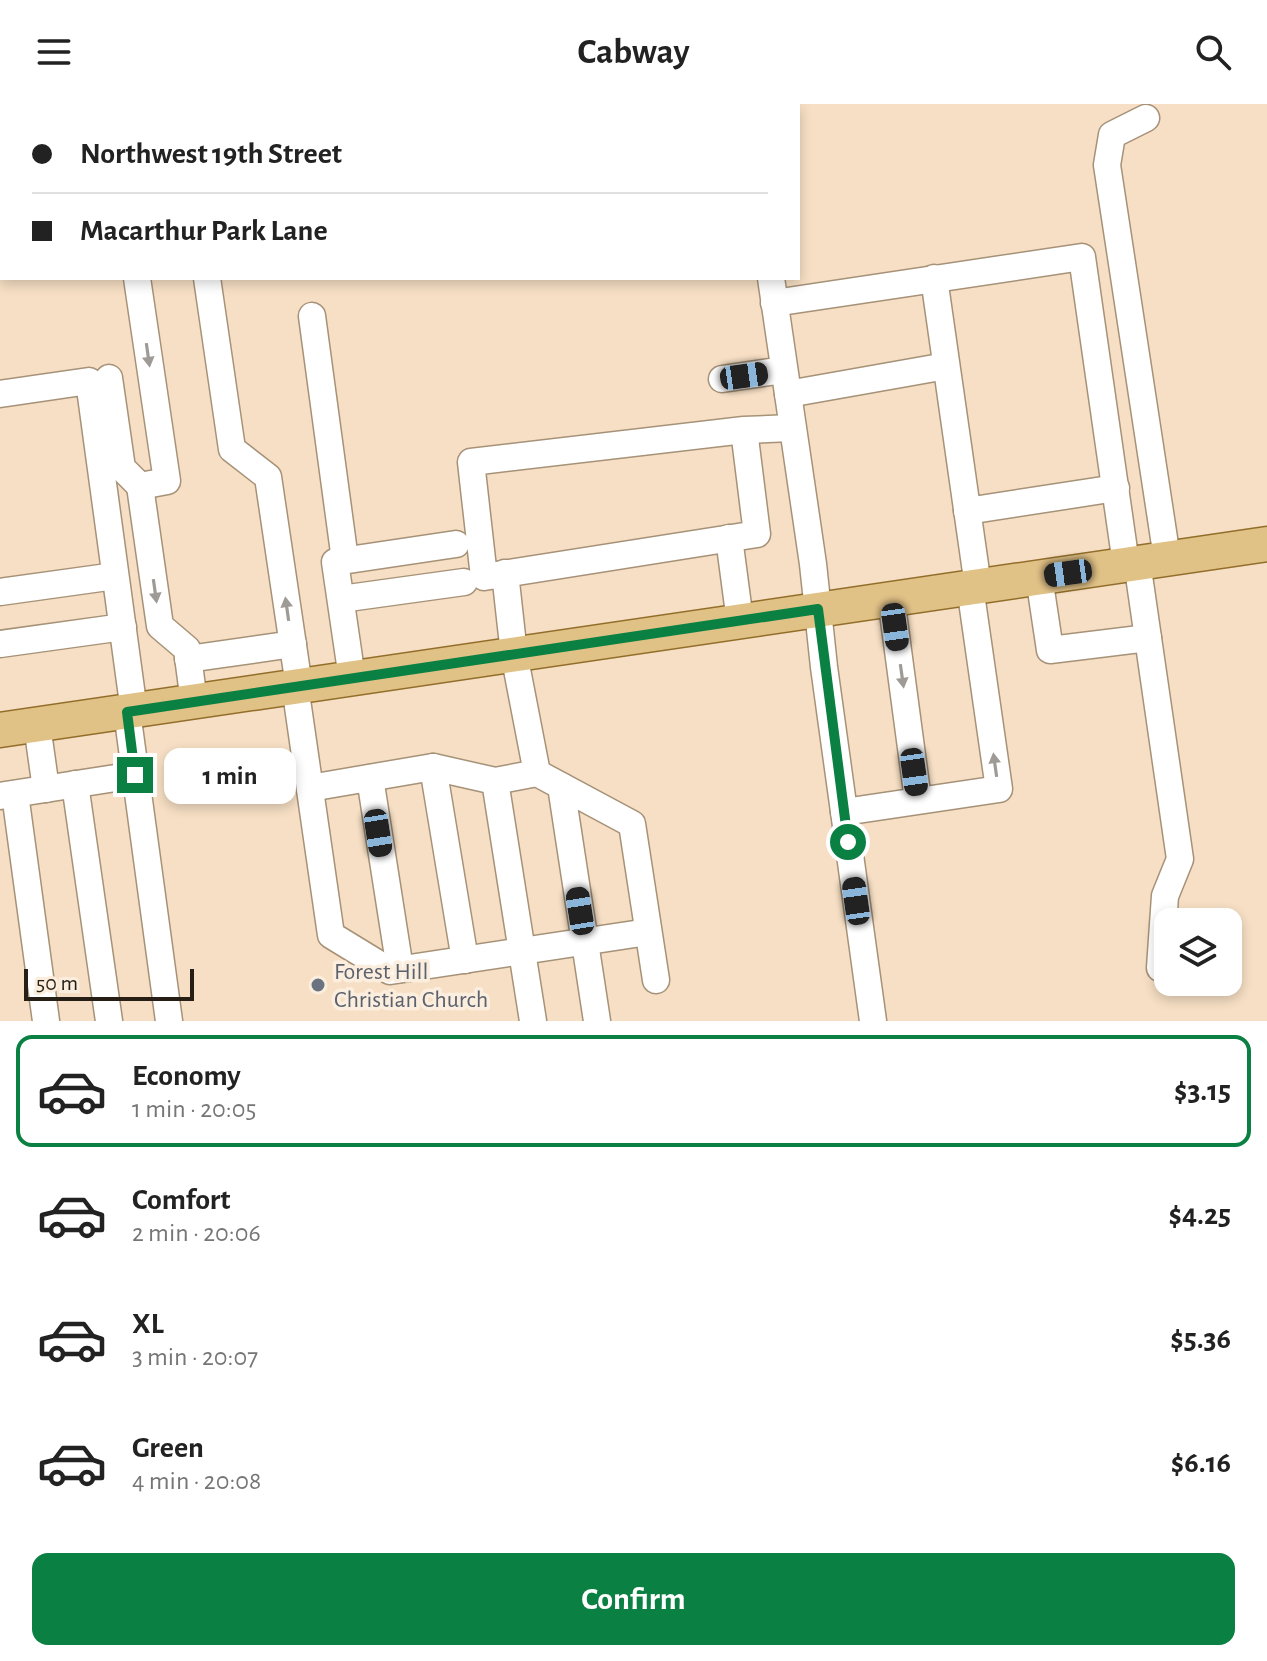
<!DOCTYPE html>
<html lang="en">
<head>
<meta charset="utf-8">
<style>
  body { margin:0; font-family:"Alegreya Sans",sans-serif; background:#f6f6f6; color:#222; height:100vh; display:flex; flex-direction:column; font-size:30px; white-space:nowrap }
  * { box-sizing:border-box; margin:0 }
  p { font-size:26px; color:#767676 }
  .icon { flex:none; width:44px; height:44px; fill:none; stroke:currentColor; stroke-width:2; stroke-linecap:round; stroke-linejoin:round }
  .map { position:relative; height:917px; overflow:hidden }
  .drawer { display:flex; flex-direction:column; background:#fff; flex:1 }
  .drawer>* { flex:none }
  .guide { position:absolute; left:0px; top:0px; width:800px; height:176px; box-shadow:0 4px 12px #0003; display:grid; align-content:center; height:176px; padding:0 32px; background:#fff }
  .tools { position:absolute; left:1154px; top:804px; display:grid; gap:16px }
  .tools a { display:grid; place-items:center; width:88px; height:88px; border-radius:16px; background:#fff; box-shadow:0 4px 12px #0003; font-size:40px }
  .scale { position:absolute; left:24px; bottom:20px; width:170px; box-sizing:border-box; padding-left:8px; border:4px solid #271f15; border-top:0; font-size:22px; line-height:28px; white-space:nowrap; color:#271f15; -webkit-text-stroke:6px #fceede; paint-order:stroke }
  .end { position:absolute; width:36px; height:36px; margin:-18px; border:10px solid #0b8043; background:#fff; box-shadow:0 0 0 4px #fff }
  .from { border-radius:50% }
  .bubble { position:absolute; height:56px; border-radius:16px; background:#fff; box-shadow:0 4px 12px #0003; font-size:26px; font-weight:600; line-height:56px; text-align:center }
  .car { position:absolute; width:24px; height:48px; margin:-24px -12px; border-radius:10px; box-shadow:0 0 6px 2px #0007; background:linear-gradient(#222 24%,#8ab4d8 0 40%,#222 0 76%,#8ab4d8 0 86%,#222 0) }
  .guide b { display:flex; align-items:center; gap:28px; height:76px; font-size:30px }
  .guide b+b { border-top:2px solid #e0e0e0 }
  .guide i { width:20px; height:20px; background:#222 }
  ul { padding:14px 0 0; list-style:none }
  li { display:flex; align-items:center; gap:24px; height:112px; margin:0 16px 12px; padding:0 16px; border:4px solid transparent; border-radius:16px }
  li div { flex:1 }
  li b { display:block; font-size:30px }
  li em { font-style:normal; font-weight:600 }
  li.active { border-color:#0b8043 }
  li>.icon { width:72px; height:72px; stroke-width:1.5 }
  .primary-button { display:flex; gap:16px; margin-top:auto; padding:16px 32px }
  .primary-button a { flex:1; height:92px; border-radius:16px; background:#0b8043; color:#fff; font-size:32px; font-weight:600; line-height:92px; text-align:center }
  header { display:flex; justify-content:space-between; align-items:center; height:104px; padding:0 32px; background:#fff; font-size:36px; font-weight:600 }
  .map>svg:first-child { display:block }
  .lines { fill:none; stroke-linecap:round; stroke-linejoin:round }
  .minor-casing { stroke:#a69278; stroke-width:29 }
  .major-casing { stroke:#926e2a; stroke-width:37 }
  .minor { stroke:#fff; stroke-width:26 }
  .major { stroke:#e0c186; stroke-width:34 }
  .oneway { fill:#9e9a96 }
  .route { stroke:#0b8043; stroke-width:10 }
  .worship-dot { fill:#6b7280; stroke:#fceede; stroke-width:3 }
  .labels { text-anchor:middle; stroke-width:7; stroke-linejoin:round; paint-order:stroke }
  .worship-label { font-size:24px; fill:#5b616d; stroke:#fceede; text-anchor:start }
</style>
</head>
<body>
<header><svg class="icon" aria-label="menu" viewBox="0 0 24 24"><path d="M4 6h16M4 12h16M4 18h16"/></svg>Cabway<svg class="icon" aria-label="search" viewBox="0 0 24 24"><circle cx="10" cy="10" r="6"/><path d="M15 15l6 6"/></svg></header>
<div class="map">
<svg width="1267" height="917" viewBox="0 0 1267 917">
  <rect width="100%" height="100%" fill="#f6dfc4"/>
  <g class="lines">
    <defs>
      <g id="minor">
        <path d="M111,0l1,2"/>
        <path d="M182,0v2"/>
        <path d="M746,0l1,2"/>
        <path d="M1146,14l-34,17 -5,30 60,393"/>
        <path d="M137,174l30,203 -27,5 20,140 27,23 7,53"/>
        <path d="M207,174l25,171 36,28 31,209"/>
        <path d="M771,174l42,286 11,103 49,354"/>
        <path d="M934,174l44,308"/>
        <path d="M774,199l308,-46 44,307"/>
        <path d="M312,212l33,244"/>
        <path d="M109,274l13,90 18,18"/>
        <path d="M722,275l62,-9"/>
        <path d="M0,290l89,-13 45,330"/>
        <path d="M788,290l158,-28"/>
        <path d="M744,326l13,104 -273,43 -13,-115 273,-32 48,-2"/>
        <path d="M967,407l149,-23"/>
        <path d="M729,434l11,83"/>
        <path d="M1137,458l43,297 -15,37 -5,72"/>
        <path d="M505,469l9,81 23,119"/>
        <path d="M1039,473l11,73 98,-12"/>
        <path d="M0,488l115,-16"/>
        <path d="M891,494l27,202"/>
        <path d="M341,495l123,-17"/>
        <path d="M0,540l123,-17"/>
        <path d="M188,555l105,-15"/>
        <path d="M352,574l-17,-116 121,-18"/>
        <path d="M295,582l36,249 59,36 258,-39"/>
        <path d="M127,608l42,309"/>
        <path d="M37,621l9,64"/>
        <path d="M433,663l32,193"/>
        <path d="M370,674l30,191"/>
        <path d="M495,677l38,240"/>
        <path d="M75,680l34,237"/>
        <path d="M561,682l36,235"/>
        <path d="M310,684l123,-21 62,14 42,-8 95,51 24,156"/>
        <path d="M15,690l31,227"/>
        <path d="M0,692l135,-21"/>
        <path d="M844,708l155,-23 -29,-202"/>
      </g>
      <path id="major" d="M0,626l1267,-186"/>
    </defs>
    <use href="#minor" class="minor-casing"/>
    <use href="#major" class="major-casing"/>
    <use href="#minor" class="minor"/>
    <use href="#major" class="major"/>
  </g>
  <defs><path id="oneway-solid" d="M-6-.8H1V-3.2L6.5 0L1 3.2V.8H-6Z" transform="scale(2)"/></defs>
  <g class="oneway">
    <use href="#oneway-solid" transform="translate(148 251) rotate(82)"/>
    <use href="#oneway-solid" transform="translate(155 487) rotate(82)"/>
    <use href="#oneway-solid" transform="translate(287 505) rotate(-98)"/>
    <use href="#oneway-solid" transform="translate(902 572) rotate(82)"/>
    <use href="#oneway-solid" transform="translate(995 661) rotate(-98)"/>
  </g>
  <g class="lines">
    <path class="route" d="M135,671l-8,-63 691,-103 30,233"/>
  </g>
  <circle class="worship-dot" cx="318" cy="881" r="8"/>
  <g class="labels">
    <g class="worship-label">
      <text x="334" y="875">Forest Hill<tspan x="334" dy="28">Christian Church</tspan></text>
    </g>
  </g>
</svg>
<div class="tools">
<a><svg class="icon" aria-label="layers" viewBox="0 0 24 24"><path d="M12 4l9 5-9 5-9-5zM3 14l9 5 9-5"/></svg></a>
</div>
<div class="scale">50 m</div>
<i class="end from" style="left:848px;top:738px"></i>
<i class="end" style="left:135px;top:671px"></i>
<div class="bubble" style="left:164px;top:644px;width:132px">1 min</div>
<i class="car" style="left:744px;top:272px;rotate:82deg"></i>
<i class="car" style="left:1068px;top:469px;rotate:262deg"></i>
<i class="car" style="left:895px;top:523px;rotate:172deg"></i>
<i class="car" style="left:914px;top:668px;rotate:172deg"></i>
<i class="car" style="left:378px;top:729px;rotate:171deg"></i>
<i class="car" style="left:856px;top:797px;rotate:352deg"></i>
<i class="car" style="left:580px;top:807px;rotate:351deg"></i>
<div class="guide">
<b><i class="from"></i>Northwest 19th Street</b>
<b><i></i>Macarthur Park Lane</b>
</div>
</div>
<section class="drawer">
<ul>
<li class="active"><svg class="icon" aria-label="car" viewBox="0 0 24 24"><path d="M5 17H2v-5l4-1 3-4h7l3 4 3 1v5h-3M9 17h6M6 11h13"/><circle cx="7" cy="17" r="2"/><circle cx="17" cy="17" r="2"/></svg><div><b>Economy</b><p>1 min · 20:05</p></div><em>$3.15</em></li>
<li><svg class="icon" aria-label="car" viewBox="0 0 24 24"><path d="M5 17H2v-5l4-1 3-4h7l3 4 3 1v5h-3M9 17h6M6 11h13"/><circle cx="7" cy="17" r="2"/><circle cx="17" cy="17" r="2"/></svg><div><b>Comfort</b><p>2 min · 20:06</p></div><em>$4.25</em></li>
<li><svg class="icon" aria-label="car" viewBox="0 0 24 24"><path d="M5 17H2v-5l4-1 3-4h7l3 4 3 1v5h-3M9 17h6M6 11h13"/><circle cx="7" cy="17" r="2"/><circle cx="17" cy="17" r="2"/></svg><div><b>XL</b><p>3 min · 20:07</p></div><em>$5.36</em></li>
<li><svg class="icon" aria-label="car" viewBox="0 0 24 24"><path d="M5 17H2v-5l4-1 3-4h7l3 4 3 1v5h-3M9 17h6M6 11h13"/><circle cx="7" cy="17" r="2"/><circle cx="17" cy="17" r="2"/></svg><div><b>Green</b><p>4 min · 20:08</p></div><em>$6.16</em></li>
</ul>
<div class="primary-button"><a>Confirm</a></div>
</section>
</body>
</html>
